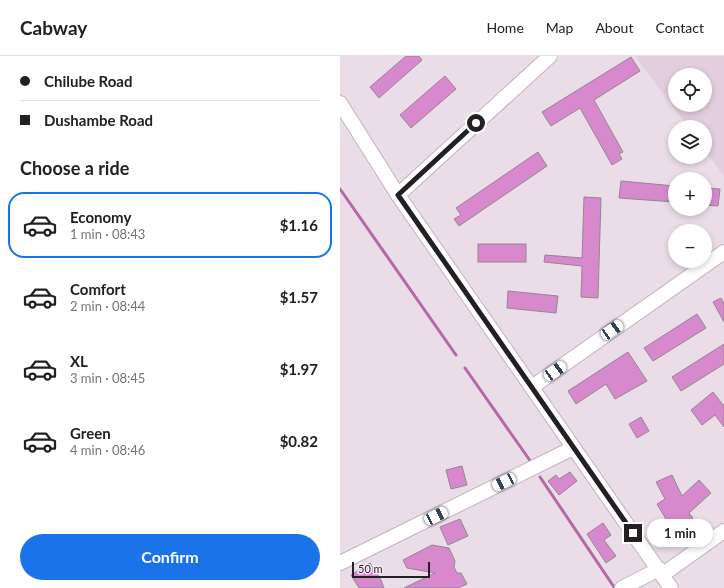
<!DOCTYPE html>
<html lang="en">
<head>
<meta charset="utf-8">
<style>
  body { margin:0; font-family:Lato,sans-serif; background:#f2f2f2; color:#202124; height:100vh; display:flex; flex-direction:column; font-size:15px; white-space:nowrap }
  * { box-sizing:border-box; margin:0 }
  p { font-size:13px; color:#757577 }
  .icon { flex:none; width:22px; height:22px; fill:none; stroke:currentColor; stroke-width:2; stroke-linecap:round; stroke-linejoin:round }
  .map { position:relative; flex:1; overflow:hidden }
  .side { display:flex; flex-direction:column; background:#fff; width:340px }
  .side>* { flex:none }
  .banner { display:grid; align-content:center; height:88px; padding:0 20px; background:#fff }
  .tools { position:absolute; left:328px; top:12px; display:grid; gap:8px }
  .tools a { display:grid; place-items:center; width:44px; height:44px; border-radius:50%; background:#fff; box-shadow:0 2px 6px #0003; font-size:20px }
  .scale { position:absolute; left:12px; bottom:10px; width:78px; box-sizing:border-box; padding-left:4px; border:2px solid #241f23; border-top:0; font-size:11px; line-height:14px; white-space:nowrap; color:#241f23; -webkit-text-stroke:3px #f7eaf5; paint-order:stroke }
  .end { position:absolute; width:18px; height:18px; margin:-9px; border:5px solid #241f23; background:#fff; box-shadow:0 0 0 2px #fff }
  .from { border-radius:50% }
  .bubble { position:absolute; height:28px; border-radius:14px; background:#fff; box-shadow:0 2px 6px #0003; font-size:13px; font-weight:700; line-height:28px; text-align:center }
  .car { position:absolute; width:12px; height:24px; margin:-12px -6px; border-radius:5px; box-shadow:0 0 3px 1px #0007; background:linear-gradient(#fff 24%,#345 0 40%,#fff 0 76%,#345 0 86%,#fff 0) }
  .banner b { display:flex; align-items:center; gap:14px; height:38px; font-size:15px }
  .banner b+b { border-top:1px solid #e0e0e0 }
  .banner i { width:10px; height:10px; background:#202124 }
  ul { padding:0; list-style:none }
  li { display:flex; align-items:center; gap:12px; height:66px; margin:0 8px 6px; padding:0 12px; border:2px solid transparent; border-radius:16px }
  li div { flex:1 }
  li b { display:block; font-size:15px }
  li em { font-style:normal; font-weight:700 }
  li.current { border-color:#1a73e8 }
  li>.icon { width:36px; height:36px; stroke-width:1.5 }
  h2 { padding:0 20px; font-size:18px; line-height:48px }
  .cta { display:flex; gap:8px; margin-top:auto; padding:8px 20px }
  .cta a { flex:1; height:46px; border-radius:24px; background:#1a73e8; color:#fff; font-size:16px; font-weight:700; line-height:46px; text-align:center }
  header { display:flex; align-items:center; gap:24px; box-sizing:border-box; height:56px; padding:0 20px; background:#fff; border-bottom:1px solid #e0e0e0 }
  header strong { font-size:19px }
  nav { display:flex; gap:22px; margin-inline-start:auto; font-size:14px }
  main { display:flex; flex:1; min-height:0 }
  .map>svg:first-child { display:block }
  .built { fill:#e2cede; fill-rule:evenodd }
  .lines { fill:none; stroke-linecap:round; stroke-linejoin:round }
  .stream { stroke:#b468aa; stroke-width:3 }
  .building { fill:#d889cd; stroke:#928690 }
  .minor-casing { stroke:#c0b3be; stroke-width:16 }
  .minor { stroke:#fff; stroke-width:14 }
  .route { stroke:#241f23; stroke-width:5 }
</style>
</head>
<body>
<header>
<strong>Cabway</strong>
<nav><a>Home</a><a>Map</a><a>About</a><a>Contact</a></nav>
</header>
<main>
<section class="side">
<div class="banner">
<b><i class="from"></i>Chilube Road</b>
<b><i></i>Dushambe Road</b>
</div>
<h2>Choose a ride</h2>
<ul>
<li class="current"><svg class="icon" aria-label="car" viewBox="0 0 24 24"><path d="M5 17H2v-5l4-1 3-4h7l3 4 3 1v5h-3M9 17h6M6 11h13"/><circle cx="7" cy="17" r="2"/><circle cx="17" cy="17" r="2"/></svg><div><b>Economy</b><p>1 min · 08:43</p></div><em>$1.16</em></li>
<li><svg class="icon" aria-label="car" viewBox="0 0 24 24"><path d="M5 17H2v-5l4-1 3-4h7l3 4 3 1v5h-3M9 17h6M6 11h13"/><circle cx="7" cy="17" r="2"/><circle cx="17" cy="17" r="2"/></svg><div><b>Comfort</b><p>2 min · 08:44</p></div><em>$1.57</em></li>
<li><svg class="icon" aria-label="car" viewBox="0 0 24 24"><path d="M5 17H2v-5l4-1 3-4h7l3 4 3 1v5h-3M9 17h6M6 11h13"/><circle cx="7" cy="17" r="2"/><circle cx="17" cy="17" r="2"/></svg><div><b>XL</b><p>3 min · 08:45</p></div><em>$1.97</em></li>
<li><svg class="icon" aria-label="car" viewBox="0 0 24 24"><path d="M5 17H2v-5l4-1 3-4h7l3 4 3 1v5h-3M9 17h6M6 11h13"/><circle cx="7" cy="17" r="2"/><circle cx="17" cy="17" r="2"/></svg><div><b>Green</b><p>4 min · 08:46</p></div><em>$0.82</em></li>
</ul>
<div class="cta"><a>Confirm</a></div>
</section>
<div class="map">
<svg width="384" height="532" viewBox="0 0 384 532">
  <rect width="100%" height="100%" fill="#eadde7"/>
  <path class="built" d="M295,0h89v120l-19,-26v-23h-17zM335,19h30v30h-30z"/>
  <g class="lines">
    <g class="stream">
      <path d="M0,133l116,166"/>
      <path d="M125,312l66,94"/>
      <path d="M200,421l74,110"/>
    </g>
  </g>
  <g class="building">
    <path d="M66,0h13l3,4 -43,38 -9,-11z"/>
    <path d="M291,1l9,14 -46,29 29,52 -4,2 3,5 -10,6 -32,-57 -29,18 -9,-14z"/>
    <path d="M105,20l11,13 -45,39 -11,-13z"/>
    <path d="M198,96l9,14 -88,60 -5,-7 7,-4 -5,-7z"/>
    <path d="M281,125l54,5v16l-56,-4z"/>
    <path d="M365,132l15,1 -2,17 -13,-1z"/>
    <path d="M244,141l17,1 -3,100 -17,-1 1,-31 -38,-4 1,-7 37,3z"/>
    <rect x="138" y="188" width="48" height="18"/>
    <path d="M168,235l50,5 -2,17 -49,-5z"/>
    <path d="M381,242l3,6v18l-11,-20z"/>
    <path d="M357,258l9,14 -53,33 -9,-13z"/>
    <path d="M384,288v20l-43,27 -9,-14z"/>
    <path d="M288,296l19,29 -32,18 -9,-15 -30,20 -8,-13z"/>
    <path d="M373,336l11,14v21l-9,-12 -13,10 -11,-15z"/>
    <path d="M301,361l8,14 -12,7 -8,-14z"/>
    <path d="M122,410l5,19 -16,4 -5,-19z"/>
    <path d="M230,416l7,9 -18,14 -11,-14 8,-6 3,4z"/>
    <path d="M332,419l10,21 17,-16 12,13 -22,20 4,5 -19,11 -3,-5h-2l-12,-20 8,-5 -9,-17z"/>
    <path d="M120,463l8,17 -20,9 -8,-18z"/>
    <path d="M263,467l8,12 -7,5 12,16 -10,7 -19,-29z"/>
    <path d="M92,489l17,3 6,13 -1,6 3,6h4l6,11 -9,4h-54l31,-15 -28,-5 -4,-8z"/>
    <path d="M30,507l11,17 3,8h-25l-8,-13z"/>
  </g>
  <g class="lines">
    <defs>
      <g id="minor">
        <path d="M0,47l58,92 273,393"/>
        <path d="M58,139l152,-139"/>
        <path d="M192,331l192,-135"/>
        <path d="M0,507l233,-115"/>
        <path d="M322,519l62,-44"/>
        <path d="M282,532l37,-19"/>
      </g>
    </defs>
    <use href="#minor" class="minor-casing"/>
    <use href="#minor" class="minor"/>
  </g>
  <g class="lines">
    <path class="route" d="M136,67l-78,72 235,338"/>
  </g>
</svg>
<div class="tools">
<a><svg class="icon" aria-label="locate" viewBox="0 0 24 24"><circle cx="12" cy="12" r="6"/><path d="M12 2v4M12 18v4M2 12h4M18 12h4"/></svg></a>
<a><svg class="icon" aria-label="layers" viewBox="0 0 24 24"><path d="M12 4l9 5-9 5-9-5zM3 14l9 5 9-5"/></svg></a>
<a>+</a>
<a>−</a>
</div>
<div class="scale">50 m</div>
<i class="end from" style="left:136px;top:67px"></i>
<i class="end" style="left:293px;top:477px"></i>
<div class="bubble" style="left:307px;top:463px;width:66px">1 min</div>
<i class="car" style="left:272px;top:274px;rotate:55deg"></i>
<i class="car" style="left:215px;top:315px;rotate:55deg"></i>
<i class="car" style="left:164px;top:426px;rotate:244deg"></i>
<i class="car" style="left:96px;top:460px;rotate:64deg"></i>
</div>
</main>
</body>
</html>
